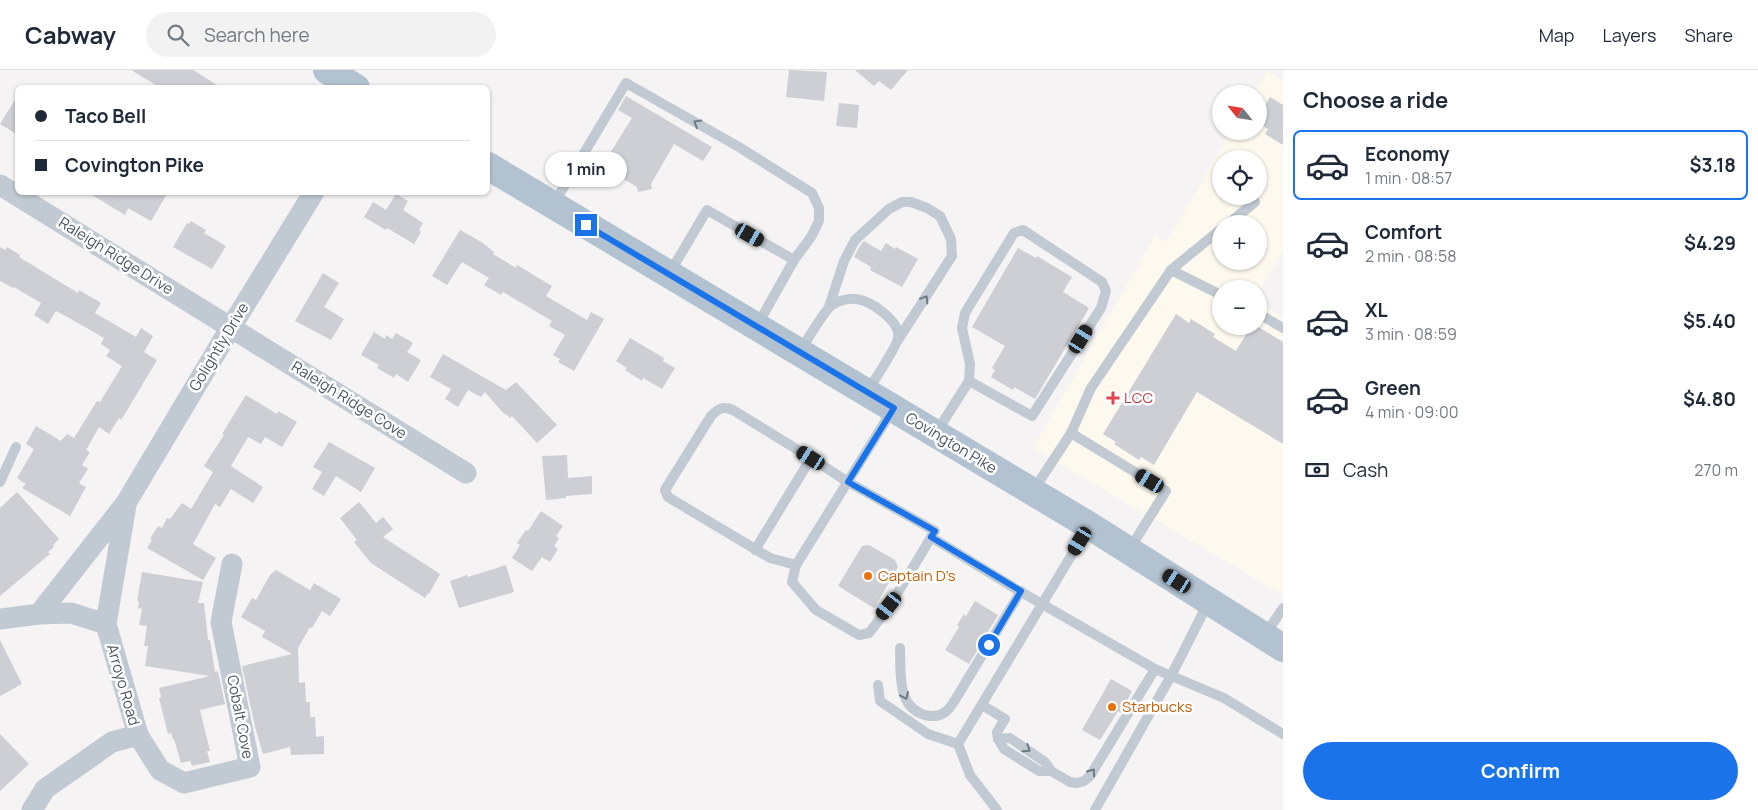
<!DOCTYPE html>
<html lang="en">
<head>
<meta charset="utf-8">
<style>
  body { margin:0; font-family:Manrope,sans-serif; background:#f2f2f3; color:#1f2937; height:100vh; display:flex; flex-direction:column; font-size:19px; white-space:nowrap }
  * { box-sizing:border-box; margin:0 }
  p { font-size:16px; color:#747a83 }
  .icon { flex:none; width:28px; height:28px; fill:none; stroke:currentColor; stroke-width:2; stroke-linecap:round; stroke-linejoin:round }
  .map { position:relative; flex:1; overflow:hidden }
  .side { display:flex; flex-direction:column; background:#fff; width:475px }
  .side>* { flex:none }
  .guide { position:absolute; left:15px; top:15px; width:475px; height:110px; border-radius:8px; box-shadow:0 1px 4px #0004; display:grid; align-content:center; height:110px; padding:0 20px; background:#fff }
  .needle { width:32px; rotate:300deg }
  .buttons { position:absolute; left:1212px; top:15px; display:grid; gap:10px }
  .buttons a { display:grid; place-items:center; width:55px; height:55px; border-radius:50%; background:#fff; box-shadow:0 1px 4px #0004; font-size:25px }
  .end { position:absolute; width:22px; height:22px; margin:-11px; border:6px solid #1a73e8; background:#fff; box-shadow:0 0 0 2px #fff }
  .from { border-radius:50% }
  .bubble { position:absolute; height:35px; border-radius:18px; background:#fff; box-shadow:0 1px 4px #0004; font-size:16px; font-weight:700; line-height:35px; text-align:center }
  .car { position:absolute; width:15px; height:30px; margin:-15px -8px; border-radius:6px; box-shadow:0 0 4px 1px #0007; background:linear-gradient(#222 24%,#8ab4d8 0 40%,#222 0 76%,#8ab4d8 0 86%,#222 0) }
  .guide b { display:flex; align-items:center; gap:18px; height:48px; font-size:19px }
  .guide b+b { border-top:1px solid #e0e1e3 }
  .guide i { width:12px; height:12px; background:#1f2937 }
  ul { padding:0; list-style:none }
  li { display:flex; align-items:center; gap:15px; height:70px; margin:0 10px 8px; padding:0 10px; border:2px solid transparent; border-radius:8px }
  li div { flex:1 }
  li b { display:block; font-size:19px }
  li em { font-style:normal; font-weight:700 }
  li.selected { border-color:#1a73e8 }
  li>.icon { width:45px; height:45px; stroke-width:1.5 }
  h2 { padding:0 20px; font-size:22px; line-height:60px }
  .pay { display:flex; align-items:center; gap:12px; height:55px; padding:0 20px; font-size:19px }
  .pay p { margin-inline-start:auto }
  .button { display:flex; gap:10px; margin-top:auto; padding:10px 20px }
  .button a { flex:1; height:58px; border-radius:30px; background:#1a73e8; color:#fff; font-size:20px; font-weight:700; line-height:58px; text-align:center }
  header { display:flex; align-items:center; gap:30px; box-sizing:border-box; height:70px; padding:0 25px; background:#fff; border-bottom:1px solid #e0e1e3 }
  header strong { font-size:24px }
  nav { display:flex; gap:28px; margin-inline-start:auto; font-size:18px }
  .search { width:350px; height:45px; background:#f2f2f3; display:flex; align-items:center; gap:12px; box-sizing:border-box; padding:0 18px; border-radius:28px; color:#747a83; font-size:19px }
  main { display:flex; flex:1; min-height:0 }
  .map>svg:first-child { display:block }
  .commercial { fill:#fdf9ef; fill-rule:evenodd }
  .building { fill:#cdcfd5 }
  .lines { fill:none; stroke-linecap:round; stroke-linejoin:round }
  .service { stroke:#c1cad2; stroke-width:10 }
  .minor { stroke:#c1cad2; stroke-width:21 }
  .primary { stroke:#b3c2d1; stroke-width:28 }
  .oneway { stroke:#6e7983 }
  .route { stroke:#1a73e8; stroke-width:6 }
  .health-dot { fill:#e0444e; stroke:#fff; stroke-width:2 }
  .food-dot { fill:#e8710a; stroke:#fff; stroke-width:2 }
  .labels { text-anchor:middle; stroke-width:5; stroke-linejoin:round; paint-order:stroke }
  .street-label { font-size:15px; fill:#4a5661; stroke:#fff }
  .health-label { font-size:15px; fill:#be3a42; stroke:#fff; text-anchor:start }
  .food-label { font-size:15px; fill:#c56008; stroke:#fff; text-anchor:start }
</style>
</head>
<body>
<header>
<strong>Cabway</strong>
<div class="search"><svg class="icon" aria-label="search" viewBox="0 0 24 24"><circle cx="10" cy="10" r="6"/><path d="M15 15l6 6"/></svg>Search here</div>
<nav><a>Map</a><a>Layers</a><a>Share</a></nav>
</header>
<main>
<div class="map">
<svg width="1283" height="740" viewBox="0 0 1283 740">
  <rect width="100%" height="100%" fill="#f5f3f3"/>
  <path class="commercial" d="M1267,1l16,10v169l-24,42v-3h-38v37h38v-24l24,15v278l-250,-147 122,-212 12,6 64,-111h28v-37h-6zM1221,89h38v37h-38zM1221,154h38v37h-38z"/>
  <g class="building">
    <path d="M131,0h62l29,18h-61z"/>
    <path d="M789,0l38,2 -3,29 -38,-4z"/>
    <path d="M855,0h53l-17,20 -12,-9 -5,5z"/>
    <path d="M18,25v40l-18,-11z"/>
    <path d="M626,26l86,51 -9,14 -29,-17 -23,40 1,5 -14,3 -1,-5 -35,-21 30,-48 -14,-8z"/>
    <path d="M1270,27l13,8v40l-18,-11 3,-5 -9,-5v-9z"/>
    <path d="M839,33l20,2 -2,23 -21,-2z"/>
    <path d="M87,122h81l-17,29 -23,-13 -3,7z"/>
    <path d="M396,124l12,7 -5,9 20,13 -4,7 2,2 -7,12 -27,-16 -1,2 -22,-13 9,-15 13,8z"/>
    <path d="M191,151l15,9 -2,3 22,13 -14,23 -39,-22 14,-24 2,1z"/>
    <path d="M460,160l23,13 11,9 -1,2 23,14 1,-3 35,21 -6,10 41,24 4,-8 13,7 -30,52 -16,-9 2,-3 -7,-4 12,-20 -16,-9 3,-5 -49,-29 -2,3 -17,-10 5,-7 -27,-16 -15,23 -15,-9z"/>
    <path d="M864,171l17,10 5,-8 9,6 1,-2 22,12 -16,28 -32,-17 1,-3 -17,-10 7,-13z"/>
    <path d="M0,177l5,3 2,-3 13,8 -1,2 59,36 1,-3 22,13 -6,10 41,24 5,-9 12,8 -9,16 13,8 -31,52 -5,8 -2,-2 -10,16 -10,-7 -13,23 4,2 -8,13 6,4 -9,14 7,4 -16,29 -48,-28 4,-4 -9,-6 17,-29 -8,-5 10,-18 25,15 6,-7 7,4 23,-37 3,1 22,-36 -16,-10 4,-6 -9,-6 3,-6 -42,-24 -6,-3 -8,13 -14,-9 7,-12 -27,-16 -1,1 -13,-7z"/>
    <path d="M1018,178l18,10 1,-2 35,21 -9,15 26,16 -54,91 -21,-12 -1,3 -22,-13 4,-7 -3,-2 13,-22 -33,-19z"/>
    <path d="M323,203l16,10 -15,24 20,12 -13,21 -36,-19z"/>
    <path d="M1176,244l13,9 2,-4 24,15 -2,3 23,14 15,-25h6l26,16v102l-86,-52 -43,73 -13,-8 -2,3 -25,-16 2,-2 -13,-8z"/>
    <path d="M374,262l11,7 1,-4 6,4 4,-6 17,10 -6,9 14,8 -13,22 -12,-8 -2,4 -17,-10 2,-3 -18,-10z"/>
    <path d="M630,268l34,20 -1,3 12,7 -13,21 -19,-11 -1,3 -17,-11 2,-2 -11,-7z"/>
    <path d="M443,284l63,36 10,-8 41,43 -20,18 -25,-27 -2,2 -4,-4 -1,1 -20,-23 -4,5 -13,-7 -10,17 -13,-8 6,-10 -21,-12z"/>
    <path d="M246,325l31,19 1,-3 19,11 -15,25 -17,-10 -4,7 -13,-7 -17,29 32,21 -10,16 -22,-14 -11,18 -5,-3 -22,40 23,14 -13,22 -56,-32 5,-8 -2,-1 8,-13 4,2 5,-10 3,1 12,-16 9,6 22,-37 -9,-6 20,-31 -2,-1z"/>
    <path d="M329,372l46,26 -14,24 -25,-16 -12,20 -12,-7 10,-17 -9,-5z"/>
    <path d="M567,385l1,23 24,-2v18l-26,2v2l-20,2 -4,-44z"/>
    <path d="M17,422l42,47 -6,6 1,2 -6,5 2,2 -50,42v-88z"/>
    <path d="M359,432l17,21 7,-6 10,12 -10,8 57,37 -11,20 -1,-1 -3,5 -54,-35 -17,-21 3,-2 -17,-22z"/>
    <path d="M541,441l22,15 -7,10 3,2 -5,8 4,3 -8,13 -8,-5 -10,14 -20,-13 8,-13 -3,-2 9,-13 2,1z"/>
    <path d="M869,475l26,15 3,7 -24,41 -36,-22 24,-40z"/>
    <path d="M506,495l8,27 -55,16 -9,-27 17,-6 1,2z"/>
    <path d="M276,500l34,20 4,-7 27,16 -11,17 -8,-5 -10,17 -2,-1 -12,21 1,35 6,-1 1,20h4v15h5l1,20 8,-1v18l-33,1 -1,-8 -27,7 -8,-27 -13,-61 50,-12 -30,-17 3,-6 -24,-14 11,-19 4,2 14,-25z"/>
    <path d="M142,502l61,10 -5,21h6l4,37h2l5,32 3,-1 7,33 -25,6 10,41h-3l3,11 -18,4 -2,-5 -9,2 -7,-24h-1l-2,-6 -3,1 -9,-36 2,-1 -2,-9 51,-12 -65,-10 3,-20h-4l3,-20 -8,-1 3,-16 -4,-1 1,-7h-2z"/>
    <path d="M975,531l23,14 -29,49 -24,-14 14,-23 -2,-2 7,-11 2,2z"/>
    <path d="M0,570l22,44 -22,12z"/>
    <path d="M1111,609l21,12 -11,22 -3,-2 -18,29 -18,-10z"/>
    <path d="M0,664l29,30 -29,27z"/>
  </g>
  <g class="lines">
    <g class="service">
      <path d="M553,135l73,-122 113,64 73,46 7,15v13l-8,16 -17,23"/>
      <path d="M1228,154l27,-22"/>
      <path d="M1171,200l50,25"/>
      <path d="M669,204l38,-64 87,50 -37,66"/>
      <path d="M829,237l15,-46 11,-21 34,-31 13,-7h9l16,6 13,8 11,23 1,17 -54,84"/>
      <path d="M1259,244l24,14"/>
      <path d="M800,281c7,-10 23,-39 31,-45 6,-5 17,-8 25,-7 16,2 45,23 42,39 -1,9 -25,44 -31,54"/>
      <path d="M936,363l33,-52 1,-17 -8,-36 3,-15 49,-80 9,-3 79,52 4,9 -5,17 -69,108 -63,-35"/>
      <path d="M1071,363l20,-45 80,-118 50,-41"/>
      <path d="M0,412l16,-35"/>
      <path d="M1033,421l38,-58 95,58 -37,59"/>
      <path d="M931,467l85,52 139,80 69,29 59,36"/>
      <path d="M755,480l56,-92 -78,-48c-10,-4 -14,-2 -22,6l-46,74 3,7 102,61 26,7 97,-156"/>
      <path d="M796,495l-4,17 24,28 43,25 10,-2 20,-26 46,-76 -87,-49 -37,-24"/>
      <path d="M1265,565l18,-27"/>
      <path d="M900,578c1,26 -4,63 30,68 13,1 19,-6 25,-16l66,-109"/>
      <path d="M878,615l2,16 48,33 30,10"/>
      <path d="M982,635l23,14 -8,13 1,7 6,10 35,22h12"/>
      <path d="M998,669l12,-1 35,24 6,9 19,11 7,1 7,-2 6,-5 65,-107"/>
      <path d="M997,740l-27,-35 -12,-31 131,-218"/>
      <path d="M1095,740l76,-134 37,-73"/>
    </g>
    <g class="minor">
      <path d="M0,115l466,288"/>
      <path d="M39,544l32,-1 35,11"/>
      <path d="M0,549l39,-5 87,-111 105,-176 83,-135"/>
      <path d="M138,665l22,35 24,13 66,-16 -29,-145 11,-58"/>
      <path d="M32,740l13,-21 67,-47 26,-7 -32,-111 20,-119"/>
    </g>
    <g class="primary">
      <path d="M327,0l29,18"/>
      <path d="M488,96l602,360 193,122"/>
    </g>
  </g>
  <defs><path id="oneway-chevron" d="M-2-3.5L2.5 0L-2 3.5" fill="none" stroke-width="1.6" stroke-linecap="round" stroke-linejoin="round" transform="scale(1.25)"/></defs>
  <g class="oneway">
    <use href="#oneway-chevron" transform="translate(697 53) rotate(-150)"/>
    <use href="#oneway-chevron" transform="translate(925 229) rotate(-57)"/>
    <use href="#oneway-chevron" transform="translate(905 626) rotate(67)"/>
    <use href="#oneway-chevron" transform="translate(1027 679) rotate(34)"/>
    <use href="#oneway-chevron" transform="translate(1092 702) rotate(-55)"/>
  </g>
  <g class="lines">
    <path class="route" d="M586,155l308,183 -46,74 87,49 -4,6 90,54 -32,54"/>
  </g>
  <path class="health-dot" d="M1110.5 320.5h5v5h5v5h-5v5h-5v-5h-5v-5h5z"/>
  <g class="food-dot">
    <circle cx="868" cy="506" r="5"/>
    <circle cx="1112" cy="637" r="5"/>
  </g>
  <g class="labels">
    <g class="street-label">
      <text transform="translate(116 186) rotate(32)" y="5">Raleigh Ridge Drive</text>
      <text transform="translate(219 277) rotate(-59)" y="5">Golightly Drive</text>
      <text transform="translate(349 330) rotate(32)" y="5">Raleigh Ridge Cove</text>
      <text transform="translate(951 373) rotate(31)" y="5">Covington Pike</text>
      <text transform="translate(123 615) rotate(74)" y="5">Arroyo Road</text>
      <text transform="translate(240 647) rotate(79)" y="5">Cobalt Cove</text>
    </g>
    <g class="health-label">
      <text x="1124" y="333">LCC</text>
    </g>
    <g class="food-label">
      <text x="878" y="511">Captain D's</text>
      <text x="1122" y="642">Starbucks</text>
    </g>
  </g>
</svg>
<div class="buttons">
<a><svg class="needle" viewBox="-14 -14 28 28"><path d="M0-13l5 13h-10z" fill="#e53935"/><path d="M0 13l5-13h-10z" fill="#747a83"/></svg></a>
<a><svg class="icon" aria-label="locate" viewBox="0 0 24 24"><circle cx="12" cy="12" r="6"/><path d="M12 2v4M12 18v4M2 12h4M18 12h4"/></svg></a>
<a>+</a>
<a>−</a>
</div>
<i class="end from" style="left:989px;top:575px"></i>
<i class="end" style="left:586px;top:155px"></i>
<div class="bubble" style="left:545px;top:82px;width:82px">1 min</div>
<i class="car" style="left:750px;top:165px;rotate:120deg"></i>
<i class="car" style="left:1081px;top:269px;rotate:32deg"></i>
<i class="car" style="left:811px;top:388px;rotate:302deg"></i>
<i class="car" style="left:1150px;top:411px;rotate:301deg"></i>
<i class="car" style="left:1080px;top:471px;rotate:211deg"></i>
<i class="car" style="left:1177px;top:511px;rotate:302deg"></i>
<i class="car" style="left:889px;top:536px;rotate:218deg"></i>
<div class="guide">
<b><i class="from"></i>Taco Bell</b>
<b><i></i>Covington Pike</b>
</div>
</div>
<section class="side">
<h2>Choose a ride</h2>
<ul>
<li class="selected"><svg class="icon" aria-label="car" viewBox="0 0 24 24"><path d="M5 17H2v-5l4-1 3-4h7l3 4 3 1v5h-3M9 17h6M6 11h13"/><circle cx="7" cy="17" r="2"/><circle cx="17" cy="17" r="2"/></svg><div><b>Economy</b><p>1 min · 08:57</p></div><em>$3.18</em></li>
<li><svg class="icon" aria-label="car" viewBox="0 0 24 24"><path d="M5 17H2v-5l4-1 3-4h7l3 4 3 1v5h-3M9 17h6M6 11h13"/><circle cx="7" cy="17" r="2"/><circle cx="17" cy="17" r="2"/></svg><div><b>Comfort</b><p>2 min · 08:58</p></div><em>$4.29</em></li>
<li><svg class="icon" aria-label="car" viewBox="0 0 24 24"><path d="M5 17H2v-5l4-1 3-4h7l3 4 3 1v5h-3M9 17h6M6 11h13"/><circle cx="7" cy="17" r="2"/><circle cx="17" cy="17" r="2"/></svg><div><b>XL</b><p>3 min · 08:59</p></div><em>$5.40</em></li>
<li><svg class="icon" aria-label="car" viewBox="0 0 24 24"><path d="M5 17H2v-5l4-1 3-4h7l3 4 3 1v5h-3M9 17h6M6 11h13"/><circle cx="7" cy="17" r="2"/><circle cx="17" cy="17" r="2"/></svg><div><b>Green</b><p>4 min · 09:00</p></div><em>$4.80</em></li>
</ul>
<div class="pay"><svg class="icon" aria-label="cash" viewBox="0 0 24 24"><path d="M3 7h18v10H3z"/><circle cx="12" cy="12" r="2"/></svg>Cash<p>270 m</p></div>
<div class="button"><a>Confirm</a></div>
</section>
</main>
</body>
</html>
